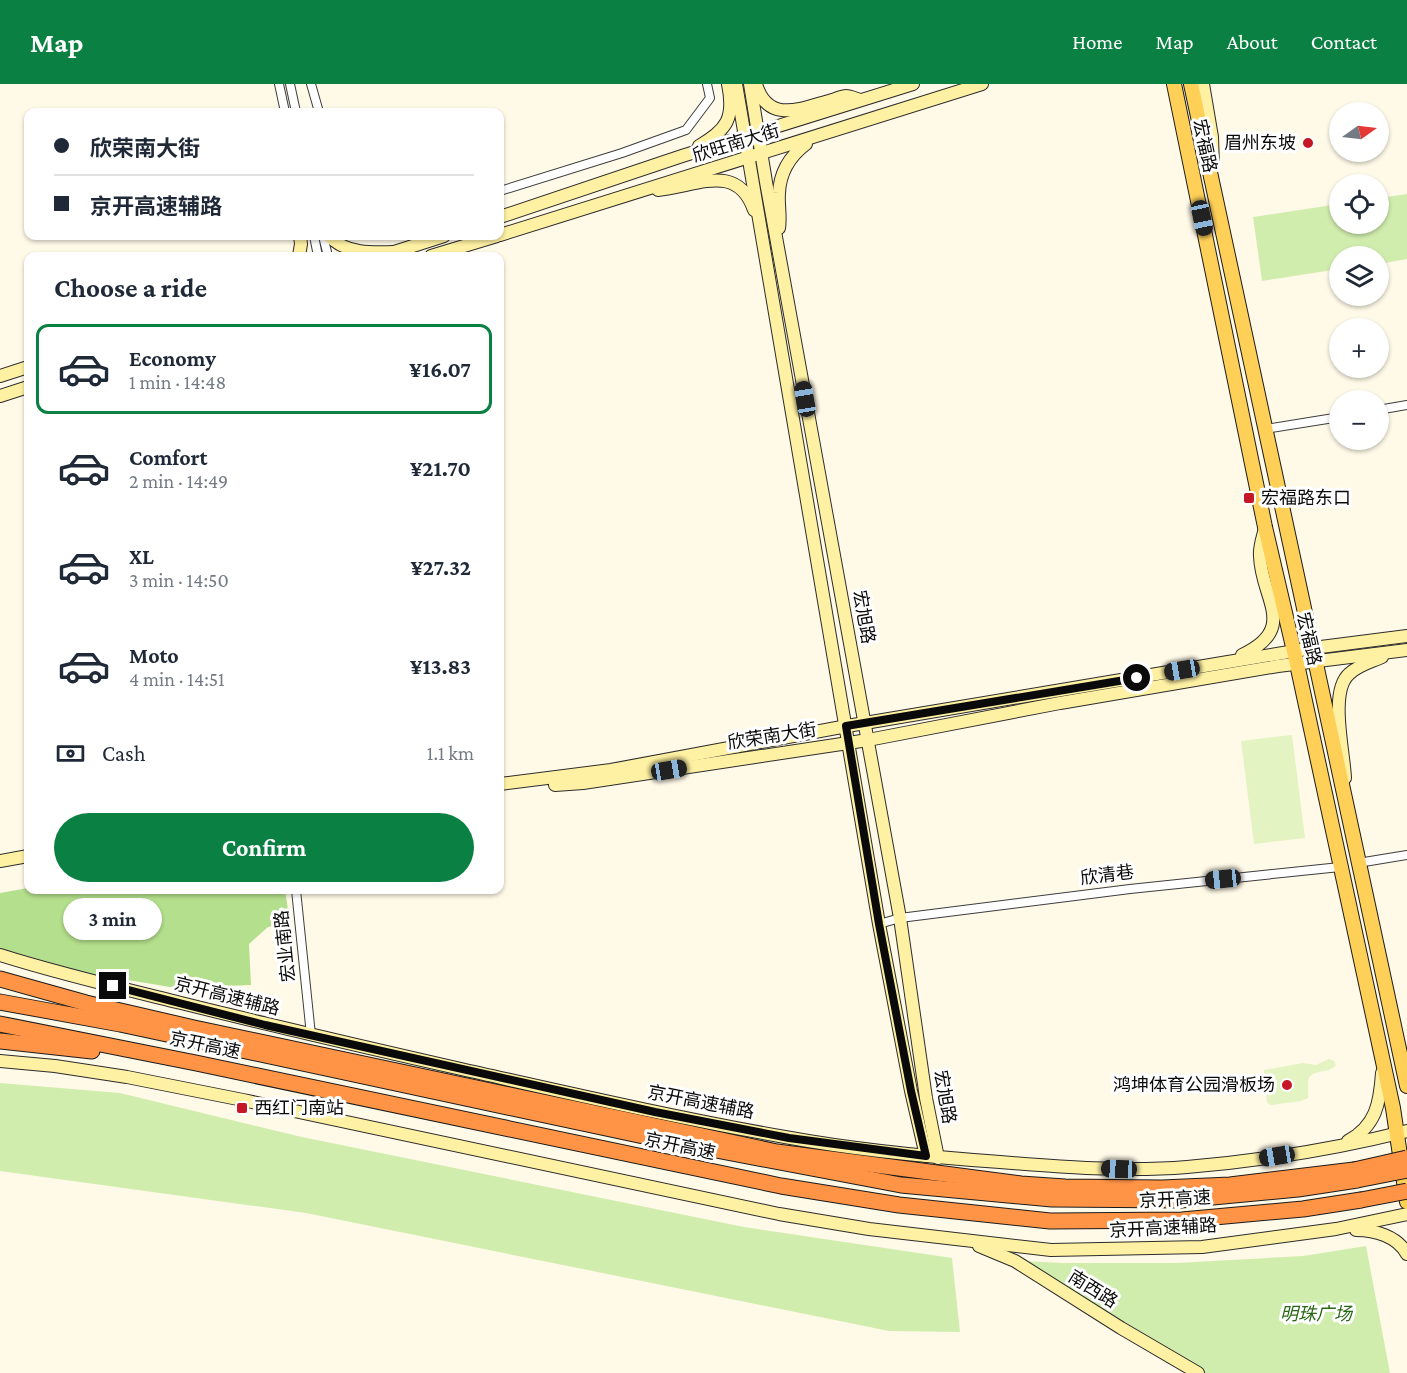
<!DOCTYPE html>
<html lang="en">
<head>
<meta charset="utf-8">
<style>
  body { margin:0; font-family:"Crimson Pro","Noto Sans SC",serif; background:#f2f2f3; color:#1f2937; height:100vh; display:flex; flex-direction:column; font-size:22px; white-space:nowrap }
  * { box-sizing:border-box; margin:0 }
  p { font-size:20px; color:#747a83 }
  .icon { flex:none; width:33px; height:33px; fill:none; stroke:currentColor; stroke-width:2; stroke-linecap:round; stroke-linejoin:round }
  .map { position:relative; flex:1; overflow:hidden }
  .details { position:absolute; left:24px; top:168px; width:480px; height:642px; display:flex; flex-direction:column; background:#fff; border-radius:12px; box-shadow:0 2px 4px #0004 }
  .details>* { flex:none }
  .top-card { position:absolute; left:24px; top:24px; width:480px; height:132px; border-radius:12px; box-shadow:0 2px 4px #0004; display:grid; align-content:center; height:132px; padding:0 30px; background:#fff }
  .needle { width:39px; rotate:76deg }
  .tools { position:absolute; left:1329px; top:18px; display:grid; gap:12px }
  .tools a { display:grid; place-items:center; width:60px; height:60px; border-radius:50%; background:#fff; box-shadow:0 2px 4px #0004; font-size:30px }
  .end { position:absolute; width:27px; height:27px; margin:-14px; border:8px solid #0a0a0a; background:#fff; box-shadow:0 0 0 3px #fff }
  .from { border-radius:50% }
  .bubble { position:absolute; height:42px; border-radius:21px; background:#fff; box-shadow:0 2px 4px #0004; font-size:20px; font-weight:700; line-height:42px; text-align:center }
  .car { position:absolute; width:18px; height:36px; margin:-18px -9px; border-radius:8px; box-shadow:0 0 4px 2px #0007; background:linear-gradient(#222 24%,#8ab4d8 0 40%,#222 0 76%,#8ab4d8 0 86%,#222 0) }
  .top-card b { display:flex; align-items:center; gap:21px; height:57px; font-size:22px }
  .top-card b+b { border-top:2px solid #e0e1e3 }
  .top-card i { width:15px; height:15px; background:#1f2937 }
  ul { padding:0; list-style:none }
  li { display:flex; align-items:center; gap:18px; height:90px; margin:0 12px 9px; padding:0 18px; border:3px solid transparent; border-radius:12px }
  li div { flex:1 }
  li b { display:block; font-size:22px }
  li em { font-style:normal; font-weight:700 }
  li.active { border-color:#0b8043 }
  li>.icon { width:54px; height:54px; stroke-width:1.5 }
  h2 { padding:0 30px; font-size:27px; line-height:72px }
  .pay { display:flex; align-items:center; gap:15px; height:66px; padding:0 30px; font-size:22px }
  .pay p { margin-inline-start:auto }
  .primary-button { display:flex; gap:12px; margin-top:auto; padding:12px 30px }
  .primary-button a { flex:1; height:69px; border-radius:36px; background:#0b8043; color:#fff; font-size:24px; font-weight:700; line-height:69px; text-align:center }
  header { display:flex; align-items:center; gap:36px; box-sizing:border-box; height:84px; padding:0 30px; background:#0b8043; color:#fff }
  header strong { font-size:28px }
  nav { display:flex; gap:33px; margin-inline-start:auto; font-size:21px }
  .map>svg:first-child { display:block }
  .green { fill:#d1edae }
  .forest { fill:#b4df8c }
  .pitch { fill:#e3f3c1 }
  .lines { fill:none; stroke-linecap:round; stroke-linejoin:round }
  .street-casing { stroke:#3d3d3d; stroke-width:10 }
  .secondary-casing { stroke:#2c2c2c; stroke-width:14 }
  .primary-casing { stroke:#1b1b1b; stroke-width:16 }
  .highway-casing { stroke:#1b1b1b; stroke-width:17 }
  .street { stroke:#fff; stroke-width:8 }
  .secondary { stroke:#fff1a3; stroke-width:12 }
  .primary { stroke:#ffd058; stroke-width:14 }
  .highway { stroke:#ff9346; stroke-width:15 }
  .highway-bridge-casing { stroke:#1b1b1b; stroke-width:17; stroke-linecap:butt }
  .highway-bridge { stroke:#ff9346; stroke-width:15 }
  .route { stroke:#0a0a0a; stroke-width:8 }
  .poi-dot { fill:#c61726; stroke:#fff; stroke-width:2 }
  .labels { text-anchor:middle; stroke-width:6; stroke-linejoin:round; paint-order:stroke }
  .street-label { font-size:18px; fill:#0a0a0a; stroke:#fff }
  .poi-label { font-size:18px; fill:#0a0a0a; stroke:#fff; text-anchor:end }
  .park-label { font-size:18px; font-style:italic; fill:#2a6716; stroke:#fff }
</style>
</head>
<body>
<header>
<strong>Map</strong>
<nav><a>Home</a><a>Map</a><a>About</a><a>Contact</a></nav>
</header>
<div class="map">
<svg width="1407" height="1289" viewBox="0 0 1407 1289">
  <rect width="100%" height="100%" fill="#fff9e8"/>
  <g class="green">
    <path d="M1407,110v65l-28,5 -1,-8h-38l-1,13 -77,12 -9,-64 86,-13 1,20h38l1,-26z"/>
    <path d="M0,999l120,10 182,44 442,90 208,31 8,74 -71,-1 -583,-118 -306,-42z"/>
    <path d="M1366,1162l24,127h-188l-181,-112 43,2h112l127,-7z"/>
  </g>
  <path class="forest" d="M28,804l257,2 5,33 -22,4 -19,17 2,41 -75,3 -90,-15 -86,-25v-55z"/>
  <g class="pitch">
    <path d="M1292,651l13,103 -51,6 -13,-103z"/>
    <path d="M1329,975l5,2 2,4c-7,9 -22,4 -27,13 -2,4 0,15 -1,20l-7,3 -30,4 -4,-2 -3,-33 39,-7 13,2z"/>
  </g>
  <g class="lines">
    <defs>
      <g id="street">
        <path d="M279,0l6,28"/>
        <path d="M290,0l6,28"/>
        <path d="M311,0l8,28"/>
        <path d="M500,107l122,-38 64,-23 24,-32 -3,-14"/>
        <path d="M314,152l4,20"/>
        <path d="M323,152l5,20"/>
        <path d="M1378,326l29,-5"/>
        <path d="M1265,345l75,-12"/>
        <path d="M1358,779l49,-8"/>
        <path d="M296,806l15,145"/>
        <path d="M879,840l21,-6 230,-29 210,-22"/>
      </g>
      <g id="secondary">
        <path d="M736,0l143,840 32,167 15,65"/>
        <path d="M750,0l16,98 134,736 26,180 12,60"/>
        <path d="M756,0c12,41 46,24 76,16 4,-1 10,-4 14,-4 5,0 10,3 14,4"/>
        <path d="M1203,0l9,53 1,29"/>
        <path d="M699,62c28,-16 36,-28 29,-62"/>
        <path d="M658,106c37,-3 79,-29 96,20"/>
        <path d="M500,133l182,-61 231,-72"/>
        <path d="M779,144c2,-12 -1,-23 0,-35 1,-21 11,-37 27,-49"/>
        <path d="M500,151l482,-151"/>
        <path d="M329,152c17,18 43,17 66,16"/>
        <path d="M388,170l56,-18"/>
        <path d="M299,172l2,-12 -1,-8"/>
        <path d="M431,172l66,-20"/>
        <path d="M0,292l28,-9"/>
        <path d="M0,312l28,-9"/>
        <path d="M1242,571c57,-27 19,-56 18,-99 -1,-9 3,-19 5,-28"/>
        <path d="M1345,694c-1,-26 -16,-86 4,-104 9,-9 22,-12 33,-17"/>
        <path d="M500,700l111,-14 236,-44 381,-64 85,-14 94,-12"/>
        <path d="M555,701l28,-2 285,-43 192,-37 218,-37 129,-16"/>
        <path d="M0,777l28,-5"/>
        <path d="M0,871c60,19 120,33 181,48 93,23 187,45 280,66 108,24 216,49 324,68 71,13 143,20 215,25 62,5 125,10 187,5 73,-6 148,-18 220,-36"/>
        <path d="M0,977l55,5 72,11 116,23 536,114 90,15 182,21 151,-3 134,-18 71,-15"/>
        <path d="M1348,1057c28,-15 32,-38 34,-68"/>
        <path d="M1356,1146c19,0 41,6 51,24"/>
        <path d="M979,1162l36,15 106,67 77,45"/>
      </g>
      <g id="primary">
        <path d="M1174,0l91,443 32,137 96,444 14,94"/>
        <path d="M1191,0l216,1002"/>
      </g>
      <g id="highway">
        <path d="M0,895l86,24 108,25 583,124 244,32 44,3 97,1 68,-3 124,-15"/>
        <path d="M0,918l120,22 528,113 253,48 151,14 129,1 117,-11 59,-9"/>
        <path d="M0,940l196,39 585,123 118,19 151,16 132,-1 121,-11 58,-9"/>
        <path d="M0,957l92,10"/>
      </g>
    </defs>
    <use href="#street" class="street-casing"/>
    <use href="#secondary" class="secondary-casing"/>
    <use href="#primary" class="primary-casing"/>
    <use href="#highway" class="highway-casing"/>
    <use href="#street" class="street"/>
    <use href="#secondary" class="secondary"/>
    <use href="#primary" class="primary"/>
    <use href="#highway" class="highway"/>
    <defs>
      <g id="highway-bridge">
        <path d="M1354,1086l53,-12"/>
        <path d="M1357,1096l50,-10"/>
        <path d="M1361,1116l46,-9"/>
      </g>
    </defs>
    <use href="#highway-bridge" class="highway-bridge-casing"/>
    <use href="#highway-bridge" class="highway-bridge"/>
  </g>
  <g class="lines">
    <path class="route" d="M113,902l152,39 390,87 134,26 137,18 -15,-65 -32,-167 -33,-198 291,-48"/>
  </g>
  <g class="poi-dot">
    <circle cx="1308" cy="59" r="6"/>
    <rect x="1243" y="408" width="12" height="12" rx="3"/>
    <circle cx="1287" cy="1001" r="6"/>
    <rect x="236" y="1018" width="12" height="12" rx="3"/>
  </g>
  <g class="labels">
    <g class="street-label">
      <text transform="translate(736 59) rotate(-17)" y="6">欣旺南大街</text>
      <text transform="translate(1205 62) rotate(78)" y="6">宏福路</text>
      <text transform="translate(864 533) rotate(80)" y="6">宏旭路</text>
      <text transform="translate(1309 555) rotate(77)" y="6">宏福路</text>
      <text transform="translate(772 652) rotate(-9)" y="6">欣荣南大街</text>
      <text transform="translate(1107 791) rotate(-7)" y="6">欣清巷</text>
      <text transform="translate(285 862) rotate(-96)" y="6">宏业南路</text>
      <text transform="translate(227 912) rotate(14)" y="6">京开高速辅路</text>
      <text transform="translate(205 961) rotate(12)" y="6">京开高速</text>
      <text transform="translate(945 1013) rotate(80)" y="6">宏旭路</text>
      <text transform="translate(701 1018) rotate(11)" y="6">京开高速辅路</text>
      <text transform="translate(680 1062) rotate(12)" y="6">京开高速</text>
      <text transform="translate(1175 1115) rotate(-3)" y="6">京开高速</text>
      <text transform="translate(1163 1144) rotate(-3)" y="6">京开高速辅路</text>
      <text transform="translate(1093 1205) rotate(32)" y="6">南西路</text>
    </g>
    <g class="poi-label">
      <text x="1296" y="65">眉州东坡</text>
      <text x="1261" y="420" text-anchor="start">宏福路东口</text>
      <text x="1275" y="1007">鸿坤体育公园滑板场</text>
      <text x="254" y="1030" text-anchor="start">西红门南站</text>
    </g>
    <g class="park-label">
      <text x="1316" y="1236">明珠广场</text>
    </g>
  </g>
</svg>
<div class="tools">
<a><svg class="needle" viewBox="-14 -14 28 28"><path d="M0-13l5 13h-10z" fill="#e53935"/><path d="M0 13l5-13h-10z" fill="#747a83"/></svg></a>
<a><svg class="icon" aria-label="locate" viewBox="0 0 24 24"><circle cx="12" cy="12" r="6"/><path d="M12 2v4M12 18v4M2 12h4M18 12h4"/></svg></a>
<a><svg class="icon" aria-label="layers" viewBox="0 0 24 24"><path d="M12 4l9 5-9 5-9-5zM3 14l9 5 9-5"/></svg></a>
<a>+</a>
<a>−</a>
</div>
<i class="end from" style="left:1137px;top:594px"></i>
<i class="end" style="left:113px;top:902px"></i>
<div class="bubble" style="left:63px;top:814px;width:99px">3 min</div>
<i class="car" style="left:1202px;top:134px;rotate:168deg"></i>
<i class="car" style="left:805px;top:315px;rotate:350deg"></i>
<i class="car" style="left:1182px;top:586px;rotate:260deg"></i>
<i class="car" style="left:669px;top:686px;rotate:81deg"></i>
<i class="car" style="left:1223px;top:795px;rotate:264deg"></i>
<i class="car" style="left:1277px;top:1072px;rotate:261deg"></i>
<i class="car" style="left:1119px;top:1085px;rotate:272deg"></i>
<div class="top-card">
<b><i class="from"></i>欣荣南大街</b>
<b><i></i>京开高速辅路</b>
</div>
<section class="details">
<h2>Choose a ride</h2>
<ul>
<li class="active"><svg class="icon" aria-label="car" viewBox="0 0 24 24"><path d="M5 17H2v-5l4-1 3-4h7l3 4 3 1v5h-3M9 17h6M6 11h13"/><circle cx="7" cy="17" r="2"/><circle cx="17" cy="17" r="2"/></svg><div><b>Economy</b><p>1 min · 14:48</p></div><em>¥16.07</em></li>
<li><svg class="icon" aria-label="car" viewBox="0 0 24 24"><path d="M5 17H2v-5l4-1 3-4h7l3 4 3 1v5h-3M9 17h6M6 11h13"/><circle cx="7" cy="17" r="2"/><circle cx="17" cy="17" r="2"/></svg><div><b>Comfort</b><p>2 min · 14:49</p></div><em>¥21.70</em></li>
<li><svg class="icon" aria-label="car" viewBox="0 0 24 24"><path d="M5 17H2v-5l4-1 3-4h7l3 4 3 1v5h-3M9 17h6M6 11h13"/><circle cx="7" cy="17" r="2"/><circle cx="17" cy="17" r="2"/></svg><div><b>XL</b><p>3 min · 14:50</p></div><em>¥27.32</em></li>
<li><svg class="icon" aria-label="car" viewBox="0 0 24 24"><path d="M5 17H2v-5l4-1 3-4h7l3 4 3 1v5h-3M9 17h6M6 11h13"/><circle cx="7" cy="17" r="2"/><circle cx="17" cy="17" r="2"/></svg><div><b>Moto</b><p>4 min · 14:51</p></div><em>¥13.83</em></li>
</ul>
<div class="pay"><svg class="icon" aria-label="cash" viewBox="0 0 24 24"><path d="M3 7h18v10H3z"/><circle cx="12" cy="12" r="2"/></svg>Cash<p>1.1 km</p></div>
<div class="primary-button"><a>Confirm</a></div>
</section>
</div>
</body>
</html>
